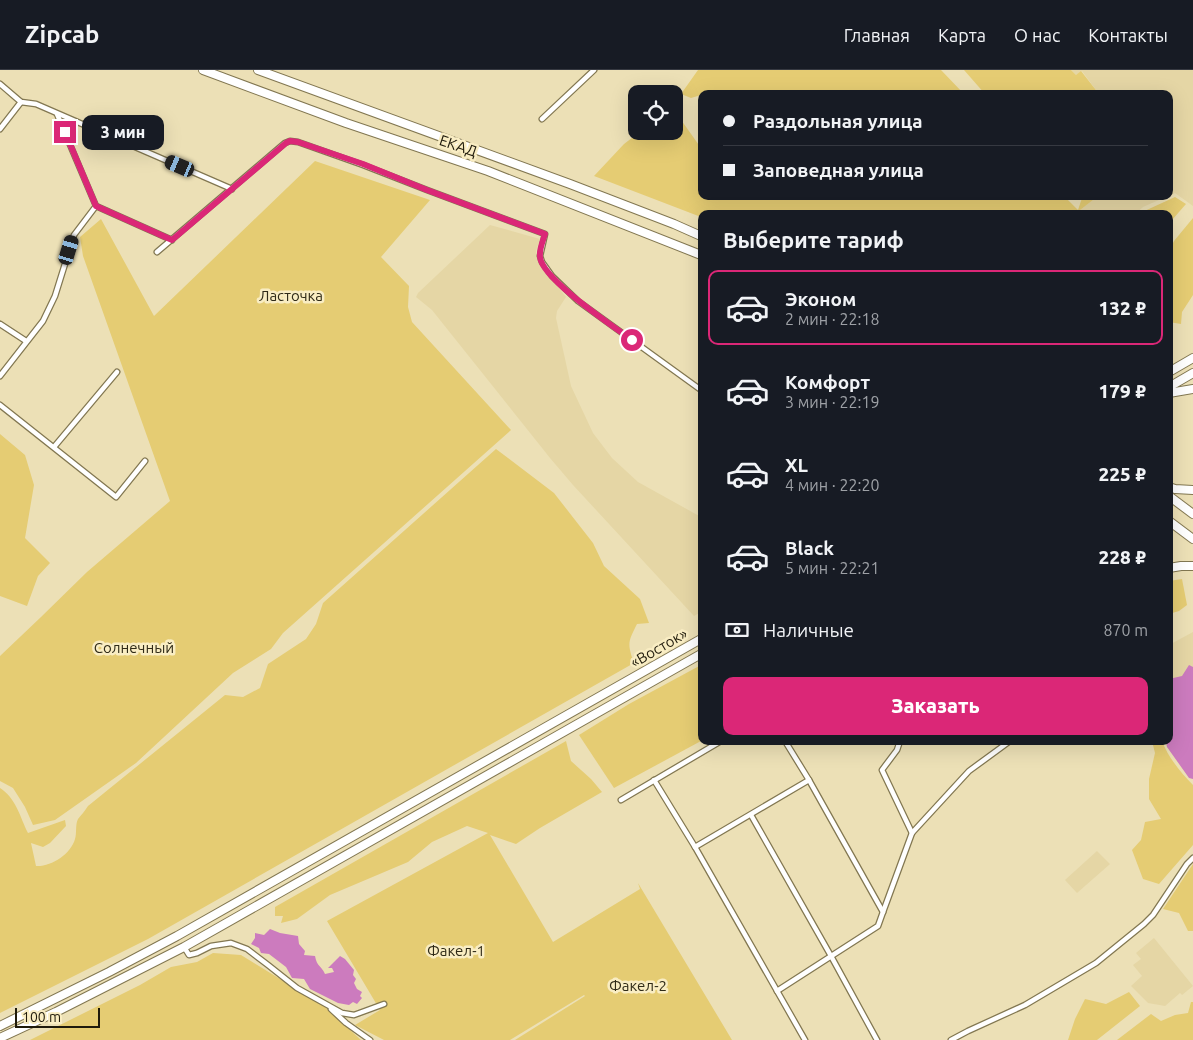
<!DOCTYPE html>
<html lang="ru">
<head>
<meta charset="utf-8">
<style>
  body { margin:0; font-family:Ubuntu,sans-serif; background:#20242c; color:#f1f3f6; height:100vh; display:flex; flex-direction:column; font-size:19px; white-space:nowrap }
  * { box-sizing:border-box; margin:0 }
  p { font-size:16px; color:#9ea1a6 }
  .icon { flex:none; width:28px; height:28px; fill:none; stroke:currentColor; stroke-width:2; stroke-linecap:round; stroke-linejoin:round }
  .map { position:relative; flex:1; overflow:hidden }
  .drawer { position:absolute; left:698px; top:140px; width:475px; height:535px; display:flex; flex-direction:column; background:#171b24; border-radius:10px; box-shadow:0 5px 20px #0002 }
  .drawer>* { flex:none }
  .guide { position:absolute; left:698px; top:20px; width:475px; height:110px; border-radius:10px; box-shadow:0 5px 20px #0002; display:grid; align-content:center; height:110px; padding:0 25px; background:#171b24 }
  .fabs { position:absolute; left:628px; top:15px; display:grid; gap:10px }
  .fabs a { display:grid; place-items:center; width:55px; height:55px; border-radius:10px; background:#171b24; box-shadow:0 5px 20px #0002; font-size:25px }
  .scale { position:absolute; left:15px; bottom:12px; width:85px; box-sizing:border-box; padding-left:5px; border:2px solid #1f1a0b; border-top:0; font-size:14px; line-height:18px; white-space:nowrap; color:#1f1a0b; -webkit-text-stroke:4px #f9edc3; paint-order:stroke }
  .end { position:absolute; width:22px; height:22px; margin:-11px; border:6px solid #db2777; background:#fff; box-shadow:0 0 0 2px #fff }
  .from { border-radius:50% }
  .bubble { position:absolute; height:35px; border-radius:10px; background:#171b24; box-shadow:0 5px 20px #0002; font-size:16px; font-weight:800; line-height:35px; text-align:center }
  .car { position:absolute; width:15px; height:30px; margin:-15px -8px; border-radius:6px; box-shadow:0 0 4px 1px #0007; background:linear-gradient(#222 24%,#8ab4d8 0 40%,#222 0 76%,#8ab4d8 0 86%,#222 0) }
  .guide b { display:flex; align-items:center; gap:18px; height:48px; font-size:19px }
  .guide b+b { border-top:1px solid #363941 }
  .guide i { width:12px; height:12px; background:#f1f3f6 }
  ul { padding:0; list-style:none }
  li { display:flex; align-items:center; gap:15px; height:75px; margin:0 10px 8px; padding:0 15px; border:2px solid transparent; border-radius:10px }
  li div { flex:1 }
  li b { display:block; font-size:19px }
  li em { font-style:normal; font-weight:800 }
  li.current { border-color:#db2777 }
  li>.icon { width:45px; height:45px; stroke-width:1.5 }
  h2 { padding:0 25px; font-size:22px; line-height:60px }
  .pay { display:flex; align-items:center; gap:12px; height:55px; padding:0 25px; font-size:19px }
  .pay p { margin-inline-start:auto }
  .cta { display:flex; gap:10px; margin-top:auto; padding:10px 25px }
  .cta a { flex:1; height:58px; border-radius:10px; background:#db2777; color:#fff; font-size:20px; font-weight:800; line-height:58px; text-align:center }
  header { display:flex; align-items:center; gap:30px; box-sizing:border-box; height:70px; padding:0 25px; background:#171b24; border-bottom:1px solid #363941 }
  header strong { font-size:24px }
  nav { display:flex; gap:28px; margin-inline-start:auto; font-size:18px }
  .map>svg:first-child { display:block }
  .built { fill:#e5d6a5 }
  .green { fill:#e5cc73 }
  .water { fill:#cc7bbe }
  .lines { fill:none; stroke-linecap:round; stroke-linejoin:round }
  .minor-casing { stroke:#827751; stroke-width:7 }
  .primary-casing { stroke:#827751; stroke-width:10 }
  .trunk-casing { stroke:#827751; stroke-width:10 }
  .minor { stroke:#fff; stroke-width:4.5 }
  .primary { stroke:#fff; stroke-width:8 }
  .trunk { stroke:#fff; stroke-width:8 }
  .route { stroke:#db2777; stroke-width:6 }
  .labels { text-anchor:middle; stroke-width:5; stroke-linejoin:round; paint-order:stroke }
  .street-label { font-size:15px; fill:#1f1a0b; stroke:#f9edc3 }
  .park-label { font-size:15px; fill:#2f2a17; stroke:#f9edc3 }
</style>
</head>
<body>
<header>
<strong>Zipcab</strong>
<nav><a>Главная</a><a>Карта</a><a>О нас</a><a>Контакты</a></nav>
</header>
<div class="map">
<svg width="1193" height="970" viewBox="0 0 1193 970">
  <rect width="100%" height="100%" fill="#ece0b6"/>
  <g class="built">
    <path d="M1071,0h122v136l-18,-13 -6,3v-102h-70l-17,-23 -6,4z"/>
    <path d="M1098,126h70l-25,11 -8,7h-60z"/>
    <path d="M490,155l50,14 -4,12 1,7 3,7 26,32 -9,14 -1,7 15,68 22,47 19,25 26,24 63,35v95l-7,4 -121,-131 -23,-27 -118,-148 -16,-13 2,-4z"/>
    <path d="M1193,562v143l-26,-28 -3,-6h5v-96z"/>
    <path d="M1097,781l13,13 -33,29 -12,-13z"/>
    <path d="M1154,868l39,48 -11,9 -2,-2 -15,13 -17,-3 -17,-17 11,-10 -9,-11 8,-6 -5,-6z"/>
  </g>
  <g class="green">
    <path d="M698,0h243l23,24h-253l-2,-2 -8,2v1l-10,3 -10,-4z"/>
    <path d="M964,0h107l5,5 5,-4 18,23h-114z"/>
    <path d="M674,40l27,38v48h363l14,14 4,-12 -9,-2h25l-23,18h-374v3l-107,-41 30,-32 17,-13h33z"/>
    <path d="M315,91l115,39 -49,57 28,29 -1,21 4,15 99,108 -228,203 -12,16 -38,24 -97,90 -81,57 -22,5 -8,-18 -12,-19 -13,-7v-125l41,-39 46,-45 83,-71 -87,-245 -3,-19 21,-18 53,97z"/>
    <path d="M1175,127l11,7 -14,16 -3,7v-13h-31z"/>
    <path d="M1193,148v77l-11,17 -1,12 -12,-2v-71l5,-10z"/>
    <path d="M0,364l25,21 9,30 -9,53 25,25 -12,13 -11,30 -27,-10z"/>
    <path d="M496,379l58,44 39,50 11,23 36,33 9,24 -12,1c-9,18 -10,19 -3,39l-486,276 -148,74v-225c16,10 20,29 28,45l37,-13 1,6 -16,17 -7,4 -12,-4 5,23c15,1 35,-12 39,-27 2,-6 0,-14 3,-20 3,-4 7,-8 10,-13l137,-111 18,2 17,-9 8,-24 38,-25 10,-15 7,-21z"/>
    <path d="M1182,509l5,26 -8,6 -10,3v-33z"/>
    <path d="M701,595v76l-87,47 -35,-53 50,-31z"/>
    <path d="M566,671l5,20 20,18 11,13 -62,36 -24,16 -26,-9 63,107 87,-53 -2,-6 94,157h-217l70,-44 -1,-1 -74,45h-126l-29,-15 25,-15 -53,-89 161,-88 -21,-7 -35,16 -24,20 -78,33 -33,24 -16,4 2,-7h-8v-9z"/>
    <path d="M1152,671h10c6,16 19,32 31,44v60l-34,39 -16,-5 -11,-29 9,-10 4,-18 16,-3 -12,-20v-20l6,-26z"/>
    <path d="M1193,794v67h-5l-9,-18 -16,-4z"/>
    <path d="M213,883l28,2 83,51 37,34h-331l110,-55 31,-18 26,-5z"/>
    <path d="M1129,922l11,14 -43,34h-29l7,-21 10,-20 21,5z"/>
    <path d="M1191,932h2v38h-76l34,-26 10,7 14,-6 13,-2z"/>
  </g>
  <g class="water">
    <path d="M1189,595l4,2v112l-4,-1 -22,-31 -1,-6h3v-62l13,-3z"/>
    <path d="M270,859l10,4 18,3 1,8 6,7 -1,4 11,1c2,11 6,9 10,18l9,-2 -2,-4h-4l12,-12 5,3 9,11 -1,5 3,4 -2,4 3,6 5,3 -2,4 2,2 -5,6 -4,-2 -4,3 -11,-2 -28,-14 -6,-10 -12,-1 -6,-11 -17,-13 -8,-1 -2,-5 -8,-4 4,-6v-5l9,2z"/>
  </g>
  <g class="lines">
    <defs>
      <g id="minor">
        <path d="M0,14l21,18 15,2 196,85"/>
        <path d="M57,44l39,92 76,34"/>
        <path d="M542,49l52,-49"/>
        <path d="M0,59l21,-27"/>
        <path d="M157,182l128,-109 5,-2 8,1 65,23 64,25 118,44 -5,22 2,6 10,14 26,25 123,89"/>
        <path d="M0,254l26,17"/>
        <path d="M0,306l43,-55 12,-25 19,-61 22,-29"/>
        <path d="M0,335l116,92 29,-36"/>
        <path d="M54,377l63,-75"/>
        <path d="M785,671l24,39 74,132"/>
        <path d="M900,671l-3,9 -15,20 30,63"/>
        <path d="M654,710l41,67 110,193"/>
        <path d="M621,730l100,-59"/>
        <path d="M751,745l80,141 46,84"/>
        <path d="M695,777l114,-67"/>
        <path d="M184,877l5,8 8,-2 14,-7 20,-3 16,6 21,16 29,23 45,25 12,2 30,-11"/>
        <path d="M777,921l101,-65 5,-14 29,-79 57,-62 41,-30"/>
        <path d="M331,939l15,14 24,17"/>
        <path d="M951,970l17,-9 57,-26 71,-42 48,-39 9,-9 34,-51 6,-6"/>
      </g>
      <path id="primary" d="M1169,317l24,-14"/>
      <g id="trunk">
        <path d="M203,0l143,53 142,48 213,84"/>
        <path d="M258,0l312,114 104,40 27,12"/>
        <path d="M1169,302l24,-14"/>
        <path d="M1169,323l24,-4"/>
        <path d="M1169,417l6,2 18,1"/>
        <path d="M1169,426l24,18"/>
        <path d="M1169,451l24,18"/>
        <path d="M1169,498l12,-2h12"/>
        <path d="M0,956l109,-54 68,-36 524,-297"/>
        <path d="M0,968l56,-26 128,-65 517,-293"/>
      </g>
    </defs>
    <use href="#minor" class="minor-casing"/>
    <use href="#primary" class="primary-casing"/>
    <use href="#trunk" class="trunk-casing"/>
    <use href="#minor" class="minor"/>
    <use href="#primary" class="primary"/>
    <use href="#trunk" class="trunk"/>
  </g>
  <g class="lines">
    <path class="route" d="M65,62l31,74 76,34 114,-97 4,-2 8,1 65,22 64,26 118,44c-2,7 -6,15 -5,23 2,22 73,69 92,83"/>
  </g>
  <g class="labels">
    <g class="street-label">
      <text transform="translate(458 76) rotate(19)" y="5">ЕКАД</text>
      <text transform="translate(659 578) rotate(-30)" y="5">«Восток»</text>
    </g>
    <g class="park-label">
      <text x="291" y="231">Ласточка</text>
      <text x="134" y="583">Солнечный</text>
      <text x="456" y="886">Факел-1</text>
      <text x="638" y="921">Факел-2</text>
    </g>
  </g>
</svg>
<div class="fabs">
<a><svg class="icon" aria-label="locate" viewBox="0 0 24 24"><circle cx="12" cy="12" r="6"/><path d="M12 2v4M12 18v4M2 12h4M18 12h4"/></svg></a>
</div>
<div class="scale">100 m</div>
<i class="end from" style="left:632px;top:270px"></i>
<i class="end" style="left:65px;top:62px"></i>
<div class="bubble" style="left:82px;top:45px;width:82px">3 мин</div>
<i class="car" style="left:180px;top:96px;rotate:293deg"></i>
<i class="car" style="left:69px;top:180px;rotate:17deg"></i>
<div class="guide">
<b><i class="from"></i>Раздольная улица</b>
<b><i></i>Заповедная улица</b>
</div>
<section class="drawer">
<h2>Выберите тариф</h2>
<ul>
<li class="current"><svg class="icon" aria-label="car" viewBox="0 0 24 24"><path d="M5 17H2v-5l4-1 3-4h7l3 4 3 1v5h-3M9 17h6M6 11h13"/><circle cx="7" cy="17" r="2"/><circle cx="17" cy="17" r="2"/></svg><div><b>Эконом</b><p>2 мин · 22:18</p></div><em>132 ₽</em></li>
<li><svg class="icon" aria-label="car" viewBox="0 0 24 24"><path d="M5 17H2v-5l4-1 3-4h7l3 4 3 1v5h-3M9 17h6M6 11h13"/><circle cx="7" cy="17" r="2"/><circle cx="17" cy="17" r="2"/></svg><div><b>Комфорт</b><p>3 мин · 22:19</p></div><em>179 ₽</em></li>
<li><svg class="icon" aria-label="car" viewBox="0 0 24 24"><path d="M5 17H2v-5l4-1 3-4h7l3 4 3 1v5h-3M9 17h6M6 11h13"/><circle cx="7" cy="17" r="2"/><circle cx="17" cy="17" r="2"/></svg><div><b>XL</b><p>4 мин · 22:20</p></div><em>225 ₽</em></li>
<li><svg class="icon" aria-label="car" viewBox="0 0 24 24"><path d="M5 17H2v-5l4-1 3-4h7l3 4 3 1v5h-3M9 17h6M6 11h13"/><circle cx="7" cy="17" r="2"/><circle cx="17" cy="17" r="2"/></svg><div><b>Black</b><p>5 мин · 22:21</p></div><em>228 ₽</em></li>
</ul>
<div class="pay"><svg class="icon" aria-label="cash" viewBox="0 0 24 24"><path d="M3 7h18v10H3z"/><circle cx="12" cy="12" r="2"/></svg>Наличные<p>870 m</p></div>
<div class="cta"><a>Заказать</a></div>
</section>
</div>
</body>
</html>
